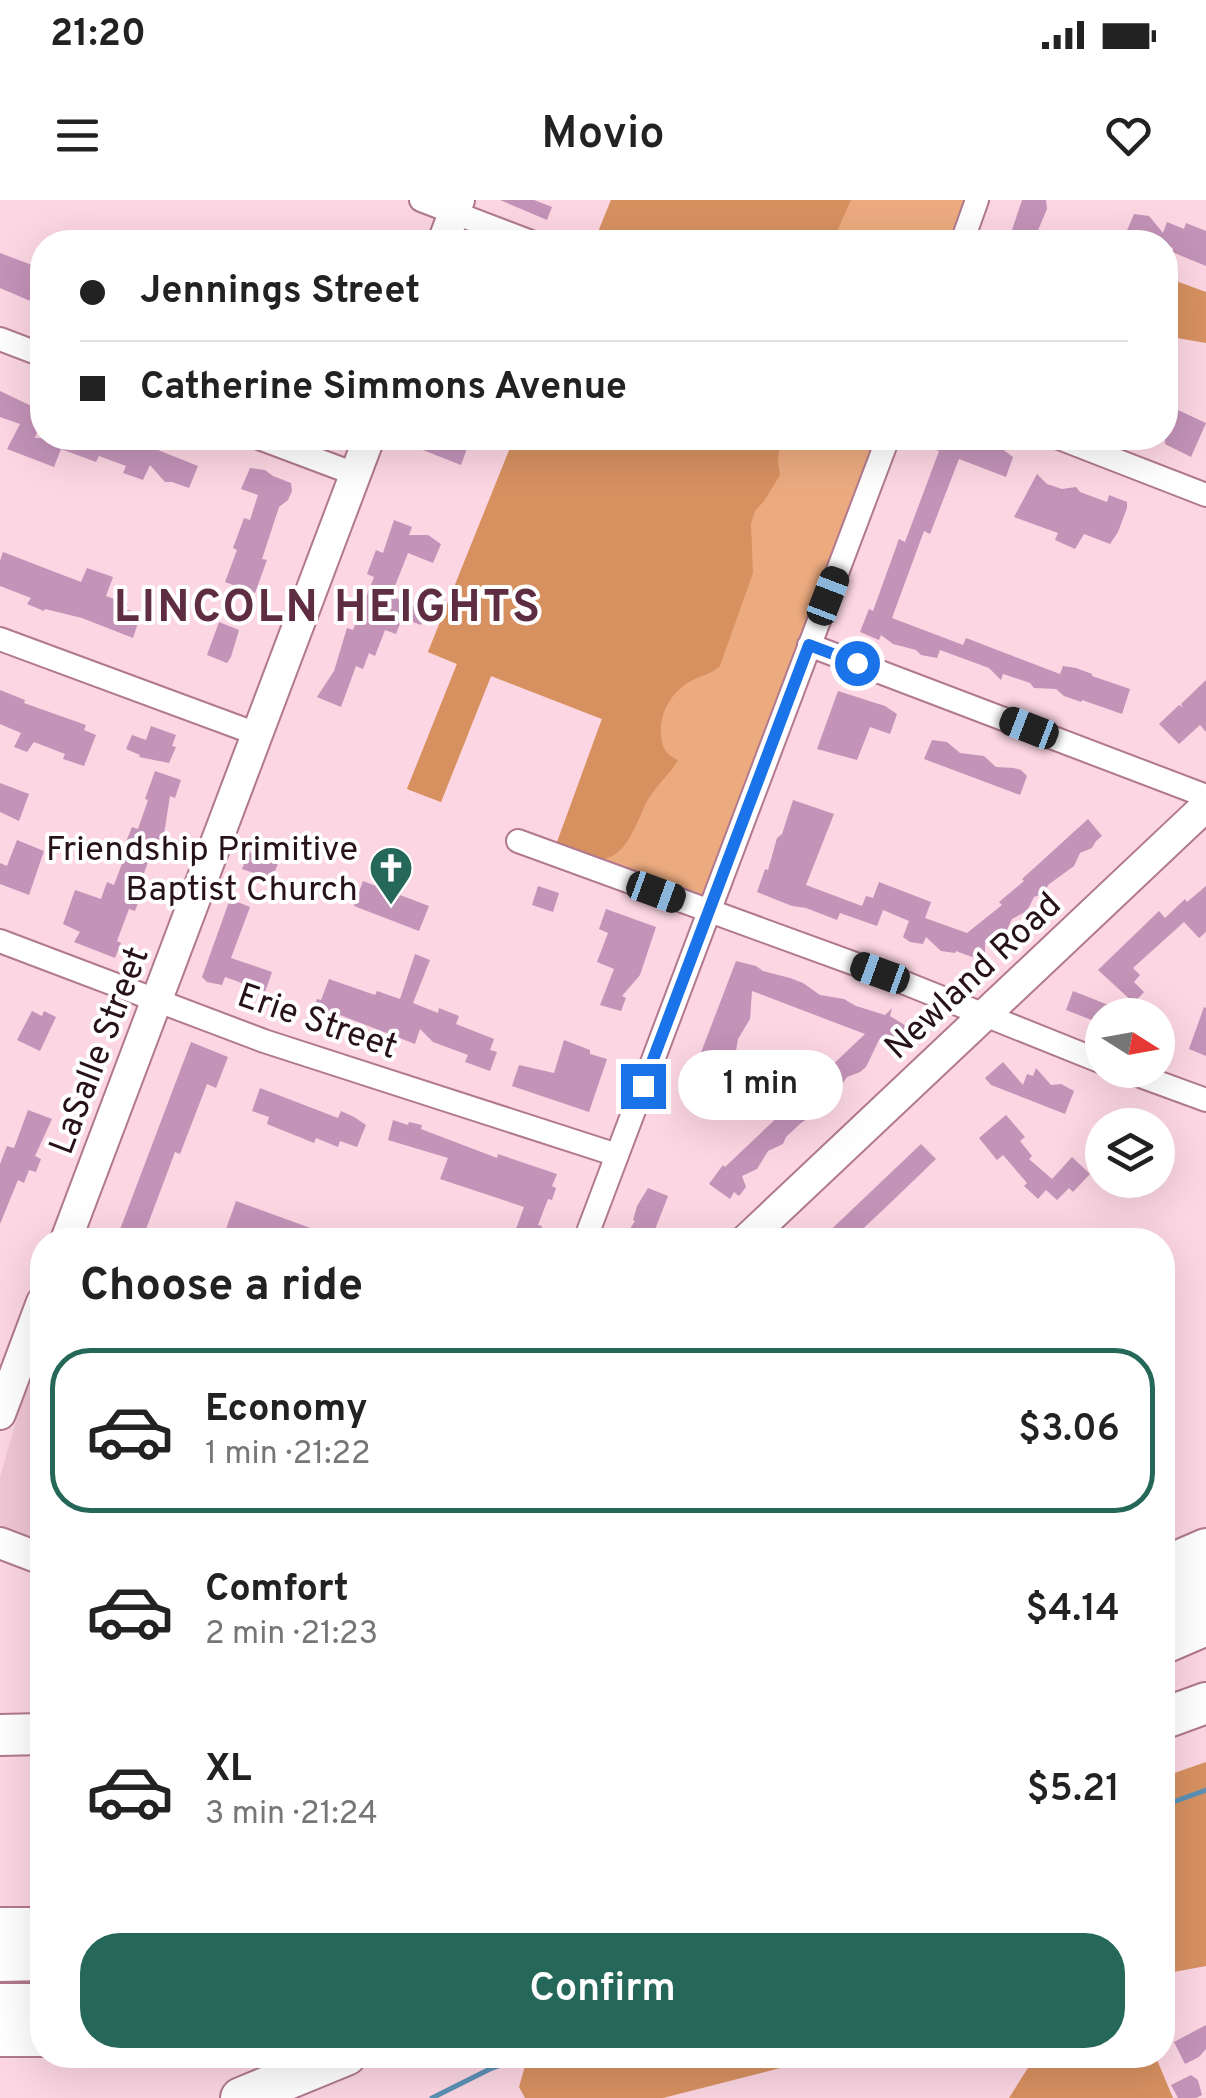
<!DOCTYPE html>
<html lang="en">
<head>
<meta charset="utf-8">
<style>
  body { margin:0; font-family:Overpass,sans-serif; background:#f2f2f2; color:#222; height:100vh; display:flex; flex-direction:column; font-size:38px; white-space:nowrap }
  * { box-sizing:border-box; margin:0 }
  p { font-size:32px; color:#767676 }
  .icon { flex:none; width:55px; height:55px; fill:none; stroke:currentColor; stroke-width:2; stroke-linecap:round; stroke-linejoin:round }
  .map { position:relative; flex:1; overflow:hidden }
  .side { position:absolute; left:30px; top:1028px; width:1145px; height:840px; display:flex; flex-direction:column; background:#fff; border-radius:40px; box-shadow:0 10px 40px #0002 }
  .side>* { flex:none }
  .hud { position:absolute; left:30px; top:30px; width:1148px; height:220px; border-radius:40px; box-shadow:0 10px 40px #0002; display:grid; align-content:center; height:220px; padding:0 50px; background:#fff }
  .needle { width:65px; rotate:101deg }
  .controls { position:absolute; left:1085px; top:798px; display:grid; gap:20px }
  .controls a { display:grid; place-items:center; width:90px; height:90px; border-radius:50%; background:#fff; box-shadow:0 10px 40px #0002; font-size:50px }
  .end { position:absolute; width:45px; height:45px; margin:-22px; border:12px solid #1a73e8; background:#fff; box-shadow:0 0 0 5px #fff }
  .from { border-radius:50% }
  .bubble { position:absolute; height:70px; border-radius:35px; background:#fff; box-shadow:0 10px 40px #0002; font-size:32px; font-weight:600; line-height:70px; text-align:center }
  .car { position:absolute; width:30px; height:60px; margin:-30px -15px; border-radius:12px; box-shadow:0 0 8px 2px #0007; background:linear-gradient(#222 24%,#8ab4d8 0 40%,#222 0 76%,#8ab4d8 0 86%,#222 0) }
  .hud b { display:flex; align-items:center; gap:35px; height:95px; font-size:38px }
  .hud b+b { border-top:2px solid #e0e0e0 }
  .hud i { width:25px; height:25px; background:#222 }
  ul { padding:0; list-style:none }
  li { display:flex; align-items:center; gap:30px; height:165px; margin:0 20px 15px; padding:0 30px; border:5px solid transparent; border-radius:40px }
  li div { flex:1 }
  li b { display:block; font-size:38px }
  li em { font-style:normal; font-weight:600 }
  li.current { border-color:#256758 }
  li>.icon { width:90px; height:90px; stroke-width:1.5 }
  h2 { padding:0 50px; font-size:45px; line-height:120px }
  .cta { display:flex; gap:20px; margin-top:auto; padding:20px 50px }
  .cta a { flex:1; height:115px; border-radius:40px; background:#256758; color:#fff; font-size:40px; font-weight:600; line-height:115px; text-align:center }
  .status { display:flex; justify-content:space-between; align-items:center; height:70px; padding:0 50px; background:#fff; direction:ltr }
  .status svg { height:28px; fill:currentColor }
  header { display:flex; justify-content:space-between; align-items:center; height:130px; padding:0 50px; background:#fff; font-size:45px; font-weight:600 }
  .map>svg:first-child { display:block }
  .built { fill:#f0c6d4 }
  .green { fill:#ecab7f }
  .forest { fill:#d79161 }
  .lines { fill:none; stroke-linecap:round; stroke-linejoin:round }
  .stream { stroke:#5c91b5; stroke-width:5 }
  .building { fill:#c393b8 }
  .street-casing { stroke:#b1788e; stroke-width:26 }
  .secondary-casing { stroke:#b1788e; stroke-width:34 }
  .highway-casing { stroke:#b1788e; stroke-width:44 }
  .street { stroke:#fff; stroke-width:22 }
  .secondary { stroke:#fff; stroke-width:30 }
  .highway { stroke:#fff; stroke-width:40 }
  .route { stroke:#1a73e8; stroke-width:12 }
  .labels { text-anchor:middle; stroke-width:8; stroke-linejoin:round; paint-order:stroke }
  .poi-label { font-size:35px; fill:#27121b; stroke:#fff; text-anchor:end }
  .street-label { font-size:35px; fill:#27121b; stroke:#fff }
  .district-label { font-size:45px; font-weight:bold; letter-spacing:2.5px; fill:#5e2d42; stroke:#fff }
</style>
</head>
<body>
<div class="status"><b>21:20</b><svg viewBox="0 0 49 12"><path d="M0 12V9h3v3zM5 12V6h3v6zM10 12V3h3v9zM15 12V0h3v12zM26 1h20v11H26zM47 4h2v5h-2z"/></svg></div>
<header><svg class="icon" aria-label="menu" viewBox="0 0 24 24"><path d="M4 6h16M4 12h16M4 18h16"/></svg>Movio<svg class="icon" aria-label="heart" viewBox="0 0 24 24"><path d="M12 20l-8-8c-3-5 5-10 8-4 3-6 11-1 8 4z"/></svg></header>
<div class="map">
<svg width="1206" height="1898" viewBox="0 0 1206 1898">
  <rect width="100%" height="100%" fill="#fcd6e3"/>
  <path class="built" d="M33,1163l9,4v174l-42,-16v-48z"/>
  <g class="green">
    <path d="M611,0h353l-16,42h-354z"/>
    <path d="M514,238h361l-171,461 -148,-54 46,-126 -111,-43 -50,126 -34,-13 50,-125 -29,-12z"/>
  </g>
  <g class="forest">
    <path d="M611,0h240l-19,42h-238z"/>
    <path d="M1165,77l41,15v51l-41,-7z"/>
    <path d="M514,238h266l-2,24 2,13 -16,26 -9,10 -4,13 2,49 -33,93c-10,9 -18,9 -29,15 -19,10 -32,32 -30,54 1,13 5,20 17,25 -8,14 -21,25 -29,38 -13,22 -22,66 -55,61 -13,-2 -26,-10 -38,-14l46,-126 -111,-43 -50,126 -34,-13 50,-125 -29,-12z"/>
    <path d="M1206,1562v204l-43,8v-197z"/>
    <path d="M528,1855h303l-168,43h-138l-6,-11z"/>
    <path d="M1036,1855h119l18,43h-164z"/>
  </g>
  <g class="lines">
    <g class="stream">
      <path d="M1162,1606l44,-16"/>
      <path d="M432,1898l58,-29 39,-14"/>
    </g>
  </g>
  <g class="building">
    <path d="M500,0h34l18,7 -5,13z"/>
    <path d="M1022,0h24l1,9 -14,33h-25z"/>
    <path d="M1134,14l15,2 14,17 4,-11 17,7 2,-6 20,8v35l-34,-14 1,-4 -8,-3v-3h-43z"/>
    <path d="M0,53l40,15 -2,6 4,1v31l-42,-18z"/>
    <path d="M0,191l42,20v7l-7,20h93l70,28 -9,22 -17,-6h-7l-15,-17 -7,15 -20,-7 3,-7 -27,-10 -3,6 -35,-13 -7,18 -47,-18 13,-25 -20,-7z"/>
    <path d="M1165,204l41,19 -15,34 -26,-13z"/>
    <path d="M392,238h79l-10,27z"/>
    <path d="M906,239l66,-1 6,6 15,5 8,-1 12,9 -7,20 -47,-18 -29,75 -6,-3 -32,87 71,27 3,-7 94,36 3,-8 13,2 16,6v2l38,13 -8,25 -40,-14 -1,2 -17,-6 -8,-7 -22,-1 -4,-5 -27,-9 -2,6 -12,-12 -49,-18 -3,8 -16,-3 -5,-5 -23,-6 -12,-9 -2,5 -19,-8 9,-23 4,2 26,-72 6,3 34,-91z"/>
    <path d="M250,268l15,2 8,6 18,7 1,8 -4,9 -9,7 -17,52 5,1 -12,33 -30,-11 12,-32 -4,-2 11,-30 6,2 8,-25 -17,-6z"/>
    <path d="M1037,274l10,10 15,5 14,-2 4,5 27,10 2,-7 18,7v6l-9,24 -8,12 -26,-10 -9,15 -20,-9 3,-7 -44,-16z"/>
    <path d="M394,320l18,7 -3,8h19l13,9 -8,19 -25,-10 -17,43 36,15 -6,14 -19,-7 -6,16 -11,-4 -10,26 -6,-3 -6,16 -7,-3 -15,41 -24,-10 17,-26 13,-43 6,2 21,-53 -7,-3 9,-24 7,3z"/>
    <path d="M3,352l78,30 6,-14 26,9 -7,19 22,8 -2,5 15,5 -8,24 -51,-20 -37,-9 -1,2 -17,-7 4,-6 -31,-12v-25z"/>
    <path d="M219,422l20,8 -8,27 -4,6 -20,-8z"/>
    <path d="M1206,480v52l-6,-7 -21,19 -20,-20 20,-19 4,2 -2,-3z"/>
    <path d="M0,490l25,10 -1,3 62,22 -2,5 12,5 -12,31 -21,-7 2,-5 -31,-12 -7,10 -13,-5 7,-14 -21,-9z"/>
    <path d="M838,491l47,15 12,8 -7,20 -20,-7 -13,33 -40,-11z"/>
    <path d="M151,526l25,9 -4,11 4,1 -7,16 -30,-6 1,-2 -14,-6 6,-14 14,5z"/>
    <path d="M932,540l15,2 13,11 24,3 12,11 18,1 7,2 6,6 -7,19 -96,-36z"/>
    <path d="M155,571l26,9 -6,18 -5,-2 -6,38 -5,14 -5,-2 -17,46 4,2 -6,17 -6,-2 -12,32 4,2 -6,15 -41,-16 6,-10 -17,-8 12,-34 26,9 6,-17 7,3 9,-24 -4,-2 13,-32 6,2 10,-29 -3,-1z"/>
    <path d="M0,583l29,11 -10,27 -19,-9z"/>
    <path d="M793,600l41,14 -28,71 56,21 4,-10 7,2 6,-16 52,20 -6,16 42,15 35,-28 -3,-3 25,-21 -2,-2 66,-60 14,17 -6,5 -4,7 -12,5 -6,13 -26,19 -3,8 -11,4 -7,14 -15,8 -7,15 -5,5 -15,5v8l-13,5 -16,-6 -1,2 -14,-2 -15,-14 -3,7 -13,-2 -7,-5 6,-16 -26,-11 -6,16 -37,-13 -3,7 -31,-12 -14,-2 -35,-14 8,-23 3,1 9,-32 5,-4z"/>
    <path d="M17,640l27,11 -15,44 -29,-11v-21l7,3z"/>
    <path d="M259,644l23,9 -10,26 -30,-10 7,-17 6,2z"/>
    <path d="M363,681l66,25 -10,25 -65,-25z"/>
    <path d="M538,686l21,7 -6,19 -21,-7z"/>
    <path d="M1206,686v46l-7,6 -15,-16 -51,46 7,7 -6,7 10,10 -10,11 -36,-33 61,-59 6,7 20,-19 2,3z"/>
    <path d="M230,699l20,8 -19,51 41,14 -8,23 -15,-5 1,-4 -25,-9 -3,8 -15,-3 -5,-5z"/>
    <path d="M606,709l50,18 -16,48 -18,21 4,2 -5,13 -21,-6 14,-36 -17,-7 11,-29 -9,-4z"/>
    <path d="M415,754l15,6 -17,43 25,10 1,-5 20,8 -3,8 38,15 -4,11 7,2 -7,19 -25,-9 3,-7 -35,-13 -13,-13 -5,15 -75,-29 -3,8 -25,-10 5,-14 4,1 8,-21 46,16 2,-4 23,8z"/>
    <path d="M736,761l20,5 7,5 27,7 13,5 17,12 24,4 12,7 29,9 7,-7 -2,8 18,11v8l-8,13 -21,-8 -13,27 -6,5 -13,5 -11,17 -14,6 -7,14 -14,9 -15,14 -3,7 -15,7 -11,18 -15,7 4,11 -7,9 -5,-4 -4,7 -21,-15 14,-19 2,2 140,-133 -113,-43 -2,28 -12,20 -4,23 -13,17 14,5 -8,21 -19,-8 -3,8 -21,-8z"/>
    <path d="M1073,791l58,23v1h-29v9l-36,-14z"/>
    <path d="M1204,807l2,1v48l-17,-7z"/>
    <path d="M32,811l10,5 2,-5 12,6 -16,34 -23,-11z"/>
    <path d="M564,840l26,10v4l17,5 -18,53 -77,-26 7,-21 35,8z"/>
    <path d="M191,842l37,15 -12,31 -9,-4 -27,70 -5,-2 -33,88h-26z"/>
    <path d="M1003,862l20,23 4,-11 6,2 3,-8 15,17 10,-1 13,7 -9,23 -74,-29 -6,-7z"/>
    <path d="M260,888l78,30 3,-7 13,6 12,8 -9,22 -17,-6 -2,6 -22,-9 -2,5 -47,-19 2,-7 -17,-6z"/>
    <path d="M28,910l24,9 -17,37 6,3 -5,13 -7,-2 -5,13 -6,-3 -18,44v-60l7,-18 7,2z"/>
    <path d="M1006,915l19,22 -5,4 12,15 -3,3 23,20 20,-22 18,17 -17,18 -4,-4 -12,12 -11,-10 -8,9 -14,-13 3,-3 -24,-28 -6,5 -18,-22z"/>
    <path d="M393,920l15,5 1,-3 13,3 -1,4 76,29 1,-4 59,20 -5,12 4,2 -4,12 -4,-1 -10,26 4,1 -5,14h-25l12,-33 -84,-28 8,-21 -60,-18z"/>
    <path d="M921,944l15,15 -51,49 -34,32h-31z"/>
    <path d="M648,988l20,8 -17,44h-28l12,-19 -2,-1 4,-14z"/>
    <path d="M236,1001l102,37v2h-116z"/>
    <path d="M1206,1825v24l-7,8 -14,7 -11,-22z"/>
    <path d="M1191,1875l7,5 4,15 -6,3h-18l-7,-13z"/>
  </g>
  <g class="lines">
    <defs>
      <g id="street">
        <path d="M421,0l110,42"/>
        <path d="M962,42l15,-42"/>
        <path d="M0,139l42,16"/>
        <path d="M259,238l96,36"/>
        <path d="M1059,238l147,57"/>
        <path d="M0,439l257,95"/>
        <path d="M809,445l397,151"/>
        <path d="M518,641l362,132 222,89"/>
        <path d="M0,741l264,100 353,114"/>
        <path d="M1124,870l82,30"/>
        <path d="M585,1040l303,-802"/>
      </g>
      <g id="secondary">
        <path d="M443,42l16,-42"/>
        <path d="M66,1040l303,-802"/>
        <path d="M746,1040l460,-434"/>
        <path d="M0,1214l42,-112"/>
        <path d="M0,1343l42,16"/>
      </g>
      <g id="highway">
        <path d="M1162,1368l44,-19"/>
        <path d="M1162,1402l44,-18"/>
        <path d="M1162,1444l44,-19"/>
        <path d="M1162,1519l44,-16"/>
        <path d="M0,1535l42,-1"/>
        <path d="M0,1728h42"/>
        <path d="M0,1761l42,-1"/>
        <path d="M0,1804h42"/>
        <path d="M0,1836h42"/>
        <path d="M241,1898l105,-43"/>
      </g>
    </defs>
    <use href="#street" class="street-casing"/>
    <use href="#secondary" class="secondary-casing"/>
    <use href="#highway" class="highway-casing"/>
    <use href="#street" class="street"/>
    <use href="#secondary" class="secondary"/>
    <use href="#highway" class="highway"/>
  </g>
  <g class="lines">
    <path class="route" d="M643,886l166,-441 48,18"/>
  </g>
  <defs>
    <symbol id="church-pin" viewBox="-11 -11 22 30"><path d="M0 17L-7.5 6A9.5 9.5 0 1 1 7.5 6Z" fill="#256758" stroke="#fff"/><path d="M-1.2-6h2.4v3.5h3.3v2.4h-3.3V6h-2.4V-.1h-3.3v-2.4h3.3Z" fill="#fff"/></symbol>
  </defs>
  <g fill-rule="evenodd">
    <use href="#church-pin" x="366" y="643" width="50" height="68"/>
  </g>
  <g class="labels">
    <g class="poi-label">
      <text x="358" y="660">Friendship Primitive<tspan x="358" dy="40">Baptist Church</tspan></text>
    </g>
    <g class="street-label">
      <text transform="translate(972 775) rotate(-43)" y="12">Newland Road</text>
      <text transform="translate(318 820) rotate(19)" y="12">Erie Street</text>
      <text transform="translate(98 850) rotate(-69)" y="12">LaSalle Street</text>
    </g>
    <g class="district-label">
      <text x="328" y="421">LINCOLN HEIGHTS</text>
    </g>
  </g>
</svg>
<div class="controls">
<a><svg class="needle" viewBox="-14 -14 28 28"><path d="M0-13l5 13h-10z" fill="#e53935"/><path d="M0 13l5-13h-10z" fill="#767676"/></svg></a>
<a><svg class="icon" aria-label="layers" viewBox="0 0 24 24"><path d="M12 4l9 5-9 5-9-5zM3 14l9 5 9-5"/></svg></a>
</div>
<i class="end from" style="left:857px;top:463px"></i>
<i class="end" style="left:643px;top:886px"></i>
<div class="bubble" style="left:678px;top:850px;width:165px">1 min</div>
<i class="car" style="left:828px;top:396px;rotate:21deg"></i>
<i class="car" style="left:1029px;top:528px;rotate:291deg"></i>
<i class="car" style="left:656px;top:692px;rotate:110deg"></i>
<i class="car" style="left:880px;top:773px;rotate:290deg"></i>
<div class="hud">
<b><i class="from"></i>Jennings Street</b>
<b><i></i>Catherine Simmons Avenue</b>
</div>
<section class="side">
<h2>Choose a ride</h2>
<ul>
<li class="current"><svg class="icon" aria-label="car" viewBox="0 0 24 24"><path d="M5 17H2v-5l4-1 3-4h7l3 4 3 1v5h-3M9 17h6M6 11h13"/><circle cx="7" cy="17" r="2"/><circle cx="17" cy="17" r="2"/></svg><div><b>Economy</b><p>1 min · 21:22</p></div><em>$3.06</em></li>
<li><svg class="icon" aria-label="car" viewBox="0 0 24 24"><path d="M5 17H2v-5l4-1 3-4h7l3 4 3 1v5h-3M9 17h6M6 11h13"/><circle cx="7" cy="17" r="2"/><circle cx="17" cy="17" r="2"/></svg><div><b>Comfort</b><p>2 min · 21:23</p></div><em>$4.14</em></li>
<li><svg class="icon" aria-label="car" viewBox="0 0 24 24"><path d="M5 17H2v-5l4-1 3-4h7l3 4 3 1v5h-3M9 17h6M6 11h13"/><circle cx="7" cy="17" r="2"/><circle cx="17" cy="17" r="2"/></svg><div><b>XL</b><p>3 min · 21:24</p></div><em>$5.21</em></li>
</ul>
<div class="cta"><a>Confirm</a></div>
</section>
</div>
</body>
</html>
